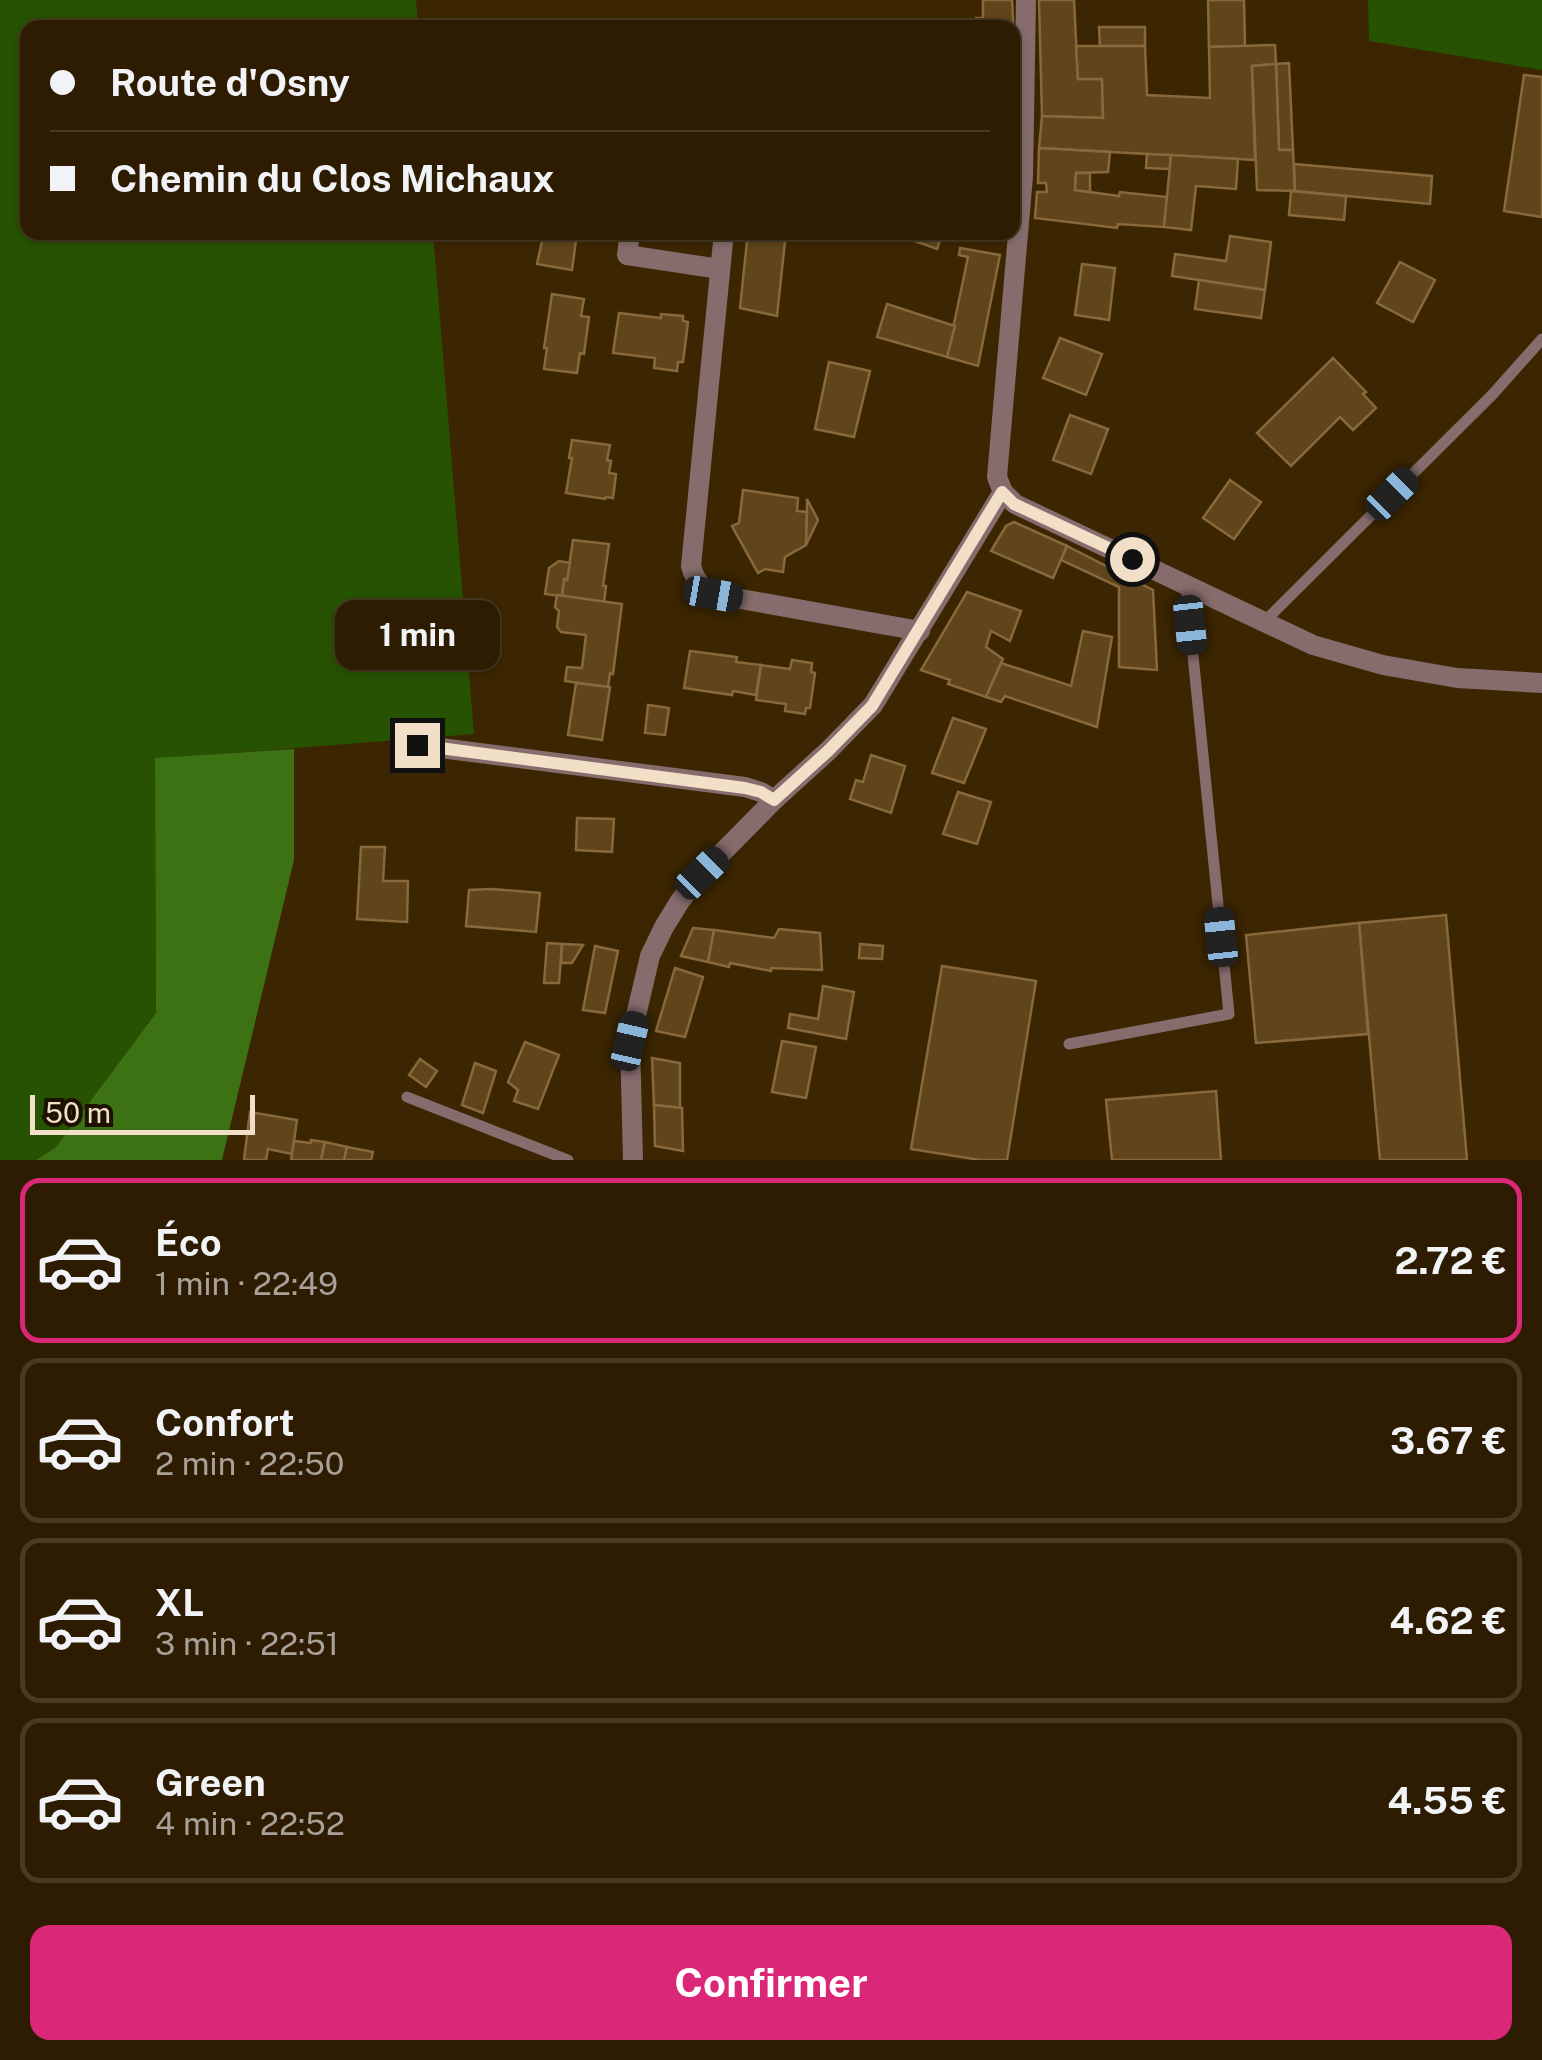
<!DOCTYPE html>
<html lang="fr">
<head>
<meta charset="utf-8">
<style>
  body { margin:0; font-family:"Public Sans",sans-serif; background:#35250b; color:#f1f3f6; height:100vh; display:flex; flex-direction:column; font-size:38px; white-space:nowrap }
  * { box-sizing:border-box; margin:0 }
  p { font-size:32px; color:#a7a199 }
  .icon { flex:none; width:55px; height:55px; fill:none; stroke:currentColor; stroke-width:2; stroke-linecap:round; stroke-linejoin:round }
  .map { position:relative; height:1160px; overflow:hidden }
  .side { display:flex; flex-direction:column; background:#2d1c01; flex:1 }
  .side>* { flex:none }
  .banner { position:absolute; left:20px; top:20px; width:1000px; height:220px; border-radius:20px; box-shadow:0 2px 8px #0004,0 0 0 2px #483a23; display:grid; align-content:center; height:220px; padding:0 30px; background:#2d1c01 }
  .scale { position:absolute; left:30px; bottom:25px; width:225px; box-sizing:border-box; padding-left:10px; border:5px solid #f1dfc7; border-top:0; font-size:28px; line-height:35px; white-space:nowrap; color:#f1dfc7; -webkit-text-stroke:8px #1d1101; paint-order:stroke }
  .end { position:absolute; width:45px; height:45px; margin:-22px; border:12px solid #f1dfc7; background:#111; box-shadow:0 0 0 5px #111 }
  .from { border-radius:50% }
  .bubble { position:absolute; height:70px; border-radius:20px; background:#2d1c01; box-shadow:0 2px 8px #0004,0 0 0 2px #483a23; font-size:32px; font-weight:700; line-height:70px; text-align:center }
  .car { position:absolute; width:30px; height:60px; margin:-30px -15px; border-radius:12px; box-shadow:0 0 8px 2px #0007; background:linear-gradient(#222 24%,#8ab4d8 0 40%,#222 0 76%,#8ab4d8 0 86%,#222 0) }
  .banner b { display:flex; align-items:center; gap:35px; height:95px; font-size:38px }
  .banner b+b { border-top:2px solid #483a23 }
  .banner i { width:25px; height:25px; background:#f1f3f6 }
  ul { padding:18px 0 0; list-style:none }
  li { display:flex; align-items:center; gap:30px; height:165px; margin:0 20px 15px; padding:0 10px; border:5px solid #483a23; border-radius:20px }
  li div { flex:1 }
  li b { display:block; font-size:38px }
  li em { font-style:normal; font-weight:700 }
  li.selected { border-color:#db2777 }
  li>.icon { width:90px; height:90px; stroke-width:1.5 }
  .cta { display:flex; gap:20px; margin-top:auto; padding:20px 30px }
  .cta a { flex:1; height:115px; border-radius:20px; background:#db2777; color:#fff; font-size:40px; font-weight:700; line-height:115px; text-align:center }
  .map>svg:first-child { display:block }
  .green { fill:#275202 }
  .forest { fill:#3c7214 }
  .building { fill:#5f441c; stroke:#88693b; stroke-width:2.5 }
  .lines { fill:none; stroke-linecap:round; stroke-linejoin:round }
  .service { stroke:#866c6d; stroke-width:11 }
  .minor { stroke:#866c6d; stroke-width:20 }
  .route { stroke:#f1dfc7; stroke-width:12 }
</style>
</head>
<body>
<div class="map">
<svg width="1542" height="1160" viewBox="0 0 1542 1160">
  <rect width="100%" height="100%" fill="#3c2601"/>
  <g class="green">
    <path d="M0,0h416l2,27 -390,1v204l405,1 41,501 -319,25 1,254 -100,134 -20,13h-36z"/>
    <path d="M1368,0h174v70l-173,-29z"/>
  </g>
  <path class="forest" d="M294,749v111l-72,300h-186l20,-13 100,-134 -1,-255z"/>
  <g class="building">
    <path d="M983,0h29l2,40 -2,-12h-36v-10h7z"/>
    <path d="M1039,0h35l4,79h24l1,39 -61,-2z"/>
    <path d="M1208,0h36l1,46 -36,1z"/>
    <path d="M1099,27h46v19h-45z"/>
    <path d="M1275,45l1,19 -24,2 3,94 -216,-12 3,-32 61,2 -1,-39h-24l-2,-33h69l2,49 63,3 -1,-51z"/>
    <path d="M1289,63l4,87h-14l-3,-86z"/>
    <path d="M1276,64l3,86h14l2,41 -38,-1 -5,-124z"/>
    <path d="M1524,75l18,2v140l-38,-6z"/>
    <path d="M1039,148l71,4 -2,20 -32,1 -1,17 44,6 1,-4 47,5 -3,30 -46,-3 -1,4 -82,-10 2,-26h10l-1,-9h-8z"/>
    <path d="M1147,154l24,1 -1,14 -24,-1z"/>
    <path d="M1171,155l67,4 -2,30 -40,-3 -5,44 -27,-3z"/>
    <path d="M1294,164l138,12 -2,28 -135,-13z"/>
    <path d="M1076,173h14v19l-15,-2z"/>
    <path d="M1291,191l55,5 -2,24 -55,-5z"/>
    <path d="M544,232h40l-7,1 -5,37 -35,-6z"/>
    <path d="M748,232h38l-9,84 -37,-8z"/>
    <path d="M912,232h31l-6,17 -28,-10z"/>
    <path d="M1230,236l41,6 -6,48 -93,-14 3,-22 51,7z"/>
    <path d="M960,248l40,7 -22,111 -31,-9 21,-100 -9,-2z"/>
    <path d="M1400,262l35,18 -22,42 -36,-19z"/>
    <path d="M1082,264l33,4 -6,52 -34,-5z"/>
    <path d="M1199,280l66,10 -4,28 -66,-9z"/>
    <path d="M552,294l32,5 -3,17 8,1 -5,37 -4,-1 -3,20 -33,-4 3,-21h-3z"/>
    <path d="M887,304l68,22 -8,31 -70,-20z"/>
    <path d="M619,313l42,5v-4l22,2v5l5,1 -5,40h-5l-1,9 -23,-3 1,-10 -42,-5z"/>
    <path d="M1060,338l42,16 -16,41 -43,-17z"/>
    <path d="M1333,358l33,34 -3,2 13,14 -23,22 -13,-13 -49,49 -34,-33z"/>
    <path d="M829,362l41,9 -16,66 -39,-8z"/>
    <path d="M1070,415l38,14 -17,45 -38,-14z"/>
    <path d="M572,440l38,5 -3,15 4,1 -2,12 7,1 -3,24 -7,-1 -1,2 -39,-6 6,-35h-3z"/>
    <path d="M1230,480l31,22 -27,37 -31,-21z"/>
    <path d="M743,490l55,8 -1,13 10,1 -1,33 -21,12 -2,15 -18,-3 -7,4 -26,-47 7,-3z"/>
    <path d="M807,499l11,21 -12,25 1,-33z"/>
    <path d="M1014,522l53,24 -14,32 -62,-27 15,-25z"/>
    <path d="M573,540l36,4 -6,42h3l-2,16 -42,-6 2,-17 3,1z"/>
    <path d="M1067,546l86,44 4,80 -38,-3v-80l-58,-27z"/>
    <path d="M559,561l11,2 -3,17 -3,-1 -2,17 -17,-2 4,-26z"/>
    <path d="M967,592l54,19 -11,30 -19,-10 -5,16 17,12 -17,38 -38,-13 2,-4 -29,-10z"/>
    <path d="M557,595l65,9 -9,70 -3,-1 -2,14 -43,-6 2,-14 15,1 4,-33 -25,-3 -4,-5 2,-16 -4,-4z"/>
    <path d="M1083,631l29,6 -15,90 -92,-31 -4,6 -15,-5 15,-34 70,23z"/>
    <path d="M690,651l47,6 -1,5 25,3 -5,30 -23,-4 -1,4 -48,-7z"/>
    <path d="M792,660l20,3 -1,9 4,1 -5,35h-4l-1,6 -20,-3 1,-7 -30,-4 5,-35 29,4z"/>
    <path d="M576,683l34,4 -8,53 -34,-5z"/>
    <path d="M648,705l21,3 -4,27 -20,-2z"/>
    <path d="M953,718l33,11 -22,54 -32,-10z"/>
    <path d="M871,755l34,11 -14,47 -41,-14 6,-19 7,2z"/>
    <path d="M958,792l33,10 -14,42 -34,-10z"/>
    <path d="M577,818l37,1 -2,33 -36,-2z"/>
    <path d="M361,847h24l-2,34h25l-1,41 -50,-3z"/>
    <path d="M492,889l48,4 -4,39 -70,-6 3,-36z"/>
    <path d="M1446,915l21,245h-87l-21,-237z"/>
    <path d="M1359,923l9,111 -112,9 -10,-108z"/>
    <path d="M693,928l21,2 -6,32 -27,-6z"/>
    <path d="M779,929l41,4 2,37 -51,-2v3l-41,-8 -1,4 -21,-5 6,-32 60,8z"/>
    <path d="M547,943l15,1 -3,39h-15z"/>
    <path d="M562,944l21,1 -11,18h-11z"/>
    <path d="M860,944l23,2 -1,13 -23,-1z"/>
    <path d="M595,946l23,5 -13,62 -22,-3z"/>
    <path d="M942,966l94,15 -29,179h-27l-69,-11z"/>
    <path d="M675,968l28,9 -18,60 -29,-6z"/>
    <path d="M823,986l31,6 -8,47 -58,-11 2,-14 28,5z"/>
    <path d="M782,1041l34,6 -10,51 -34,-6z"/>
    <path d="M525,1042l34,13 -21,54 -24,-8 4,-11 -10,-8z"/>
    <path d="M652,1058l28,5v45l-26,-3z"/>
    <path d="M420,1059l17,12 -11,16 -17,-12z"/>
    <path d="M475,1063l21,8 -13,42 -21,-8z"/>
    <path d="M1216,1091l5,69h-109l-6,-60z"/>
    <path d="M654,1105l28,3 1,43 -28,-5z"/>
    <path d="M250,1112l47,8 -5,34 -24,-5 -2,11h-22z"/>
    <path d="M311,1140l14,2 -4,18h-30l3,-19 17,2z"/>
    <path d="M325,1142l22,5 -3,13h-23z"/>
    <path d="M347,1147l26,5 -2,8h-27z"/>
  </g>
  <g class="lines">
    <g class="service">
      <path d="M1263,623l229,-228 50,-56"/>
      <path d="M1069,1044l160,-30 -43,-428"/>
      <path d="M407,1097l161,63"/>
    </g>
    <g class="minor">
      <path d="M1026,0l-3,176 -26,301 6,15 12,12 298,141 70,20 74,13 85,5"/>
      <path d="M630,232l-3,23 93,14"/>
      <path d="M724,232l-33,334c4,14 10,21 22,28l207,37"/>
      <path d="M417,745l328,42 16,5 13,8"/>
      <path d="M633,1160l-3,-119 20,-85 14,-29 16,-26 22,-28 72,-73 54,-49 45,-46 130,-213"/>
    </g>
  </g>
  <g class="lines">
    <path class="route" d="M417,745l328,43 16,4 13,8 54,-49 44,-45 130,-214 12,12 118,55"/>
  </g>
</svg>
<div class="scale">50 m</div>
<i class="end from" style="left:1132px;top:559px"></i>
<i class="end" style="left:417px;top:745px"></i>
<div class="bubble" style="left:335px;top:600px;width:165px">1 min</div>
<i class="car" style="left:1392px;top:494px;rotate:45deg"></i>
<i class="car" style="left:713px;top:594px;rotate:100deg"></i>
<i class="car" style="left:1190px;top:625px;rotate:174deg"></i>
<i class="car" style="left:702px;top:873px;rotate:45deg"></i>
<i class="car" style="left:1221px;top:937px;rotate:354deg"></i>
<i class="car" style="left:630px;top:1041px;rotate:13deg"></i>
<div class="banner">
<b><i class="from"></i>Route d'Osny</b>
<b><i></i>Chemin du Clos Michaux</b>
</div>
</div>
<section class="side">
<ul>
<li class="selected"><svg class="icon" aria-label="car" viewBox="0 0 24 24"><path d="M5 17H2v-5l4-1 3-4h7l3 4 3 1v5h-3M9 17h6M6 11h13"/><circle cx="7" cy="17" r="2"/><circle cx="17" cy="17" r="2"/></svg><div><b>Éco</b><p>1 min · 22:49</p></div><em>2.72 €</em></li>
<li><svg class="icon" aria-label="car" viewBox="0 0 24 24"><path d="M5 17H2v-5l4-1 3-4h7l3 4 3 1v5h-3M9 17h6M6 11h13"/><circle cx="7" cy="17" r="2"/><circle cx="17" cy="17" r="2"/></svg><div><b>Confort</b><p>2 min · 22:50</p></div><em>3.67 €</em></li>
<li><svg class="icon" aria-label="car" viewBox="0 0 24 24"><path d="M5 17H2v-5l4-1 3-4h7l3 4 3 1v5h-3M9 17h6M6 11h13"/><circle cx="7" cy="17" r="2"/><circle cx="17" cy="17" r="2"/></svg><div><b>XL</b><p>3 min · 22:51</p></div><em>4.62 €</em></li>
<li><svg class="icon" aria-label="car" viewBox="0 0 24 24"><path d="M5 17H2v-5l4-1 3-4h7l3 4 3 1v5h-3M9 17h6M6 11h13"/><circle cx="7" cy="17" r="2"/><circle cx="17" cy="17" r="2"/></svg><div><b>Green</b><p>4 min · 22:52</p></div><em>4.55 €</em></li>
</ul>
<div class="cta"><a>Confirmer</a></div>
</section>
</body>
</html>
